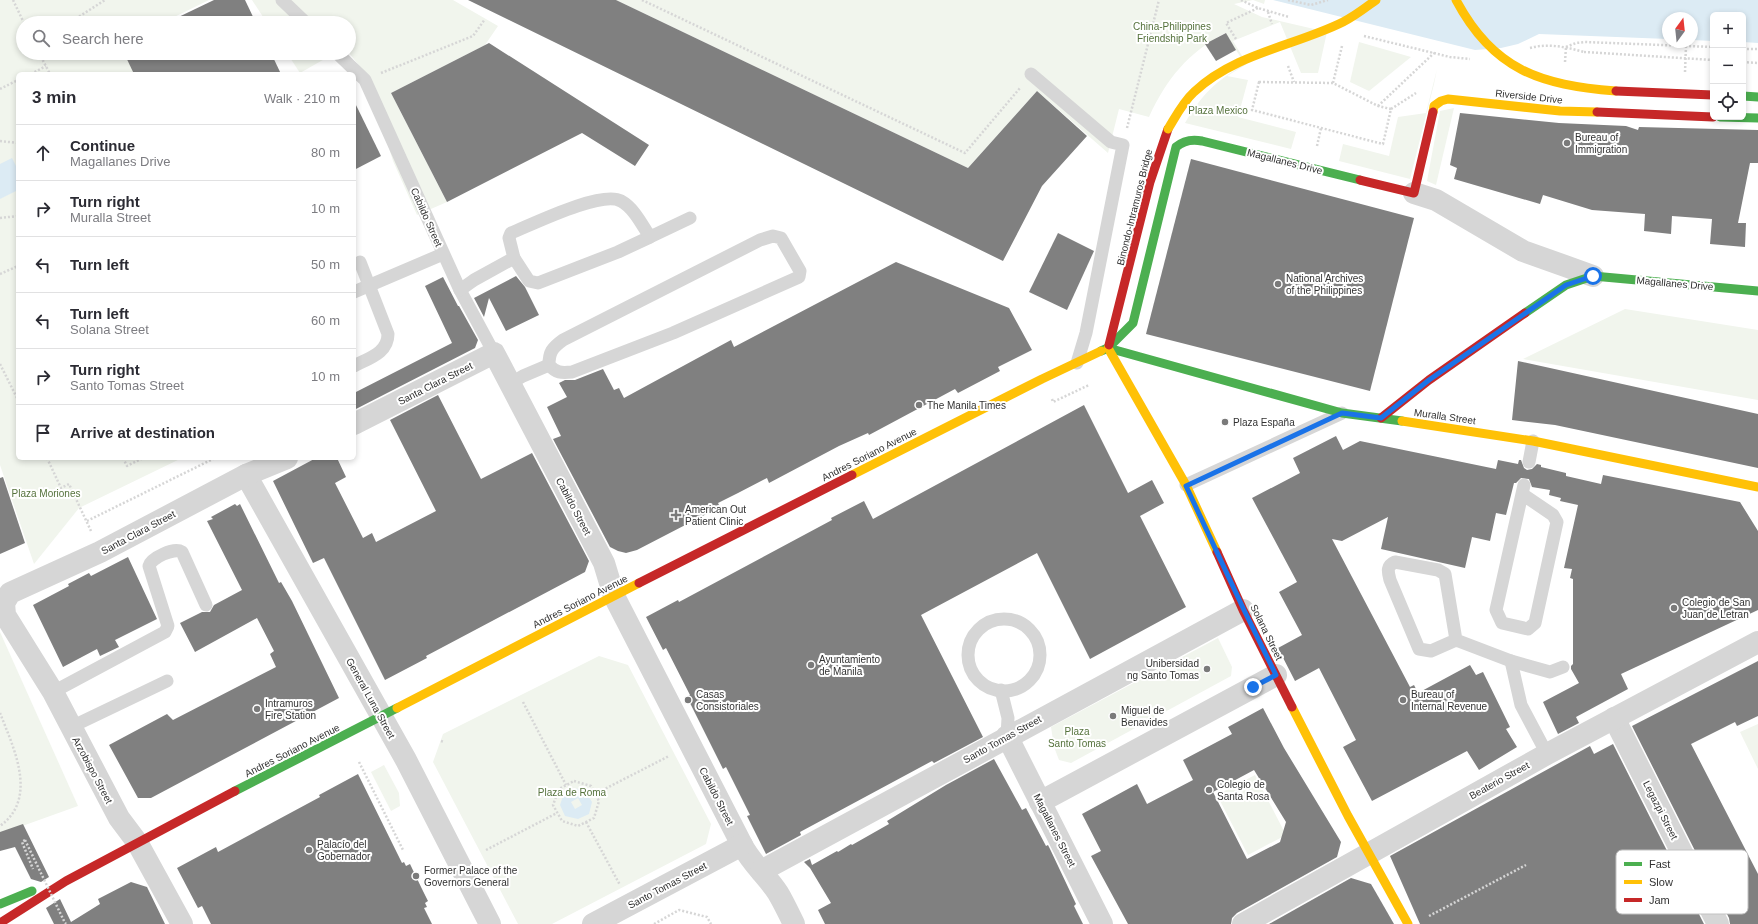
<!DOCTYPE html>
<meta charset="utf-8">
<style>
body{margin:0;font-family:Arial,sans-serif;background:#f2f2f3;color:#2b2b33}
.controls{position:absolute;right:12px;top:12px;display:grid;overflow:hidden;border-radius:6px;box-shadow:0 2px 6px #0003}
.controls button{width:36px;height:36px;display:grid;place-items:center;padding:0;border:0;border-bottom:1px solid #e1e1e2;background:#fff;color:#2b2b33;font:20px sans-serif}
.compass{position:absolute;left:1662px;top:12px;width:36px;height:36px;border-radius:50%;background:#fff;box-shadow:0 2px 6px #0003;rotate:15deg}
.stop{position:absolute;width:12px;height:12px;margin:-9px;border:3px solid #1a73e8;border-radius:50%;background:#fff}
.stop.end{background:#1a73e8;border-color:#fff;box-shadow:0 1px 4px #0008}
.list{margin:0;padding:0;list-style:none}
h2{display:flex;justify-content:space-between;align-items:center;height:52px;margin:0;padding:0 16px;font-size:17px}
h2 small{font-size:13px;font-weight:400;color:#7c7c81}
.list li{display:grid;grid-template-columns:26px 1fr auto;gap:12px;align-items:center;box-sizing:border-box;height:56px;padding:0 16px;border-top:1px solid #e1e1e2}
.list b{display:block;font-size:15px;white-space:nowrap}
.list p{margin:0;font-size:13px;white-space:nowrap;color:#7c7c81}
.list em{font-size:13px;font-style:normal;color:#7c7c81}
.icon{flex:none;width:22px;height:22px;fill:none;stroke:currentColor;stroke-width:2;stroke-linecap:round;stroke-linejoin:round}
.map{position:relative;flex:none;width:1758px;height:924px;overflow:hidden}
.search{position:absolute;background:#fff;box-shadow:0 2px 6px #0003;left:16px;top:16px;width:340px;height:44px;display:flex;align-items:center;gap:10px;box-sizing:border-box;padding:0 14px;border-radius:22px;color:#7c7c81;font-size:15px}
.panel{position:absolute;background:#fff;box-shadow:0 2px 6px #0003;left:16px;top:72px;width:340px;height:388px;border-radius:6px}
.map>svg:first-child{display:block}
.green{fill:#f1f5ed}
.water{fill:#dcebf4;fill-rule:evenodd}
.building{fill:#808080;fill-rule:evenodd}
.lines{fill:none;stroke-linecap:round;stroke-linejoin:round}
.path{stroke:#d6d6d6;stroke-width:2.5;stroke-dasharray:2 2;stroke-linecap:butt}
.lane{stroke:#d6d6d6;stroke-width:13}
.street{stroke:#d6d6d6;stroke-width:22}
.fast{stroke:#4caf50;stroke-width:9}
.slow{stroke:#ffc107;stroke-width:9}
.jam{stroke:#c62828;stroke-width:9}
.path-bridge{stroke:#d6d6d6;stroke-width:2.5;stroke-dasharray:2 2;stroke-linecap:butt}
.slow-bridge{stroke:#ffc107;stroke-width:9}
.jam-bridge{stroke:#c62828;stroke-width:9}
.route{stroke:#1a73e8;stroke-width:5}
.poi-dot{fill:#7a7a7a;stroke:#fff;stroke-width:1.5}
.labels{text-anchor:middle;stroke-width:4;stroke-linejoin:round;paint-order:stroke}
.park-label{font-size:10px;fill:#55723c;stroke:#fff}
.street-label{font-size:10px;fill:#323232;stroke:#fff}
.poi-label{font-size:10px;fill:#323232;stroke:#fff;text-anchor:start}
.key{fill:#fff;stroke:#c2c2c2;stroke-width:1}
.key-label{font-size:11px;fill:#323232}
</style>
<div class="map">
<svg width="1758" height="924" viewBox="0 0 1758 924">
<rect width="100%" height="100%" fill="#fff"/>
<g class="green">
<polygon points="0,0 209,0 162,23 23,23 23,53 153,53 156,60 128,74 18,74 18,458 182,458 79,508 34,564 0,465"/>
<polygon points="252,0 453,0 498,26 485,45 391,93 447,202 417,215 393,161 366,74 349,53 349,23 267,23"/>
<path d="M 616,0 L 1265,0 L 1264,4 L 1253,0 L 1234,4 L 1262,17 L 1327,32 L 1318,73 L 1301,73 L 1280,22 L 1233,41 L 1247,64 L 1227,76 L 1248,80 L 1238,117 L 1296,132 L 1291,149 L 1185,123 C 1201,95 1217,80 1245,64 L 1225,33 C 1188,53 1167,78 1149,117 L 1119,109 L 1108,153 L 1037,91 L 968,168 Z"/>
<polygon points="1359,42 1411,57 1369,91 1350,82"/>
<polygon points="287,53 335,53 300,73"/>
<polygon points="1437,69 1434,84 1410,179 1339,161 1343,144 1389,156 1398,117 1426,113"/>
<polygon points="1454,108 1436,185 1427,181 1440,111"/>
<polygon points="1625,309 1758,330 1758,400 1523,359"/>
<polygon points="0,632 78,806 0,834"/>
<polygon points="1218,638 1232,667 1231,676 1071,763 1059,760 1054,747 1051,727"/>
<polygon points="599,656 628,665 711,824 706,844 552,924 518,924 433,762 443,734"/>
<polygon points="1758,724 1758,769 1740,732"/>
<polygon points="384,765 399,793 400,806 391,811 371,772"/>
<polygon points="1255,775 1286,835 1248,855 1217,795"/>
</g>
<g class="water">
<polygon points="1273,0 1758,0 1758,43 1743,42 1743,15 1713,15 1713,41 1692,40 1692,18 1668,18 1668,39 1539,34 1518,44 1501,48 1475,50"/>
<polygon points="12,158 18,170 18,190 0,199 0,164"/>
<path d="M 575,788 L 586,792 L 592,802 L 589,814 L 578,819 L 565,816 L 560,805 L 564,793 ZM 578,798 L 582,805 L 575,809 L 571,802 Z"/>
</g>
<g class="building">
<polygon points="214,0 245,0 256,23 166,23"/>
<polygon points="468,0 616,0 968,168 1037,91 1087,136 1042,186 1003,261"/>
<polygon points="130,17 133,23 118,23"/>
<polygon points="1226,33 1236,50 1216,61 1205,44"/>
<polygon points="489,43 649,145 635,166 582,133 447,202 391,93"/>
<polygon points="124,53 271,53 281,74 134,74"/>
<polygon points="354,101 381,156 354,170"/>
<polygon points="1460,113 1559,123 1626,126 1638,130 1639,127 1758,130 1758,163 1750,163 1738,223 1746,223 1745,247 1710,244 1712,219 1672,216 1671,234 1644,231 1645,214 1592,210 1543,195 1540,204 1454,179 1457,168 1450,165"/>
<polygon points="1191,159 1414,218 1370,391 1146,334"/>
<polygon points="1058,233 1094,251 1067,310 1029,292"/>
<polygon points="896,262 1009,308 1032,350 998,367 1000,371 958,393 955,389 869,435 868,433 839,446 769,483 767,478 738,493 718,503 720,507 637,550 626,553 618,551 610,547 553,439 561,436 547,407 567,397 559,383 565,380 575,380 603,369 614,390 619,388 624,398 731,340 734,347"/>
<polygon points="516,276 525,287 539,315 506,331 489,298 484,317 474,298"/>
<polygon points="443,277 458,306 459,306 478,340 475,348 354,410 354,393 452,343 425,286"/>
<polygon points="1518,361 1758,414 1758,468 1555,425 1512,420"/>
<polygon points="438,395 481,479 532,453 589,561 585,572 426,656 427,658 385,680 324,558 313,563 273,481 316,458 337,458 346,477 335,483 363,538 372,533 376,542 436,511 390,420"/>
<polygon points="1084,405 1128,493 1152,480 1164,503 1140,516 1186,607 1090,659 1037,553 921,615 983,737 934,763 932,761 800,832 801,835 766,854 747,816 750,815 726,767 723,769 687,697 690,695 666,648 663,650 646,617 678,600 679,602 832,520 831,518 864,501 873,519"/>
<polygon points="1336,436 1343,450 1360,441 1496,469 1498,460 1518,464 1519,460 1521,460 1524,468 1527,470 1532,469 1537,464 1541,465 1541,467 1566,473 1566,476 1601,484 1603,475 1740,502 1758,531 1758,610 1621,674 1628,689 1576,717 1579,723 1558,734 1543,702 1579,683 1571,669 1571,666 1573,664 1573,579 1570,578 1572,569 1564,568 1578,505 1560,501 1561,498 1549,495 1550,490 1532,487 1529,479 1521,478 1516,483 1514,483 1506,515 1496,513 1490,541 1472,537 1465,568 1381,549 1388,517 1342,541 1332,539 1410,687 1414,685 1418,693 1470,665 1476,675 1483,672 1510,727 1506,729 1517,747 1479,770 1467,751 1372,801 1343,747 1356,740 1319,668 1295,681 1278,648 1302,635 1279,592 1297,582 1252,498 1300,473 1293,458"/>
<polygon points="3,477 25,543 0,554 0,478"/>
<polygon points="235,504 237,506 240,504 279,583 281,582 292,601 339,698 151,798 138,798 109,745 167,714 173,720 276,667 270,654 274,651 257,618 195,652 180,623 202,612 210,612 214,605 242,590 207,521 213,519 211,517"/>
<polygon points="128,557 157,619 115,640 119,647 100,656 97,649 63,667 33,605 69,586 68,584 89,573 91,576"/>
<polygon points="1758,661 1758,716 1737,726 1735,722 1691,744 1758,874 1758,924 1730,924 1729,918 1632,726"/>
<path d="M 1263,708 L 1284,748 L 1341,842 L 1337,857 L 1237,913 L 1232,918 L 1231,924 L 1128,924 L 1091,856 L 1101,851 L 1082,814 L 1137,784 L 1147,804 L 1193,780 L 1183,760 L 1232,734 L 1228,727 ZM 1254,770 L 1286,822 L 1280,842 L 1247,859 L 1213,792 Z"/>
<polygon points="1613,744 1704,924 1420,924 1390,856 1590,746 1594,754"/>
<polygon points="994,759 1022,810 1026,808 1046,846 1048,845 1050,849 1076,904 1074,906 1083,924 825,924 818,910 831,903 810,868 804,862 810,859 812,865 837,851 838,852 851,844 852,845 889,824 887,821 946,785"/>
<polygon points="358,774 402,863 404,862 406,866 410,864 422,889 428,901 425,903 427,907 424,908 432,924 211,924 202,906 198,908 177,868 216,847 218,852 320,797 319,795"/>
<polygon points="23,824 49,877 41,882 31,879 15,847 0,851 0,832"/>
<polygon points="1351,878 1371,884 1394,924 1269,924"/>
<polygon points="131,882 147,887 165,924 54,924 46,908 60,899 71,922 100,904 98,899"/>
</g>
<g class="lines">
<g class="path">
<polyline points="13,0 24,23"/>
<polyline points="642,0 965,153 1020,88"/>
<polyline points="1241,0 1258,8 1289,17"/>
<polyline points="1288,0 1311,5 1328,0"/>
<polyline points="1268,12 1272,24"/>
<polyline points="69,23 105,0"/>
<polyline points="1364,36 1450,57 1470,59"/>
<polyline points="1236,39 1226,23 1258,8"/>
<polyline points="1566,47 1576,43 1585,42 1713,47"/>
<path d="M 1530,48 C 1548,43 1566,47 1584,52"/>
<polyline points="1743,49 1758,49"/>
<polyline points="39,53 50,74"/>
<polyline points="1565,62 1566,47"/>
<polyline points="1743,62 1758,63"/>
<polyline points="1288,66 1294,82"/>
<polyline points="1685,72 1686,46"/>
<polyline points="381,73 473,36 485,19"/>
<polyline points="31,74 46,66"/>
<polygon points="1259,82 1333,83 1378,106 1391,109 1383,144 1252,110"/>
<polyline points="1333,83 1342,46"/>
<polyline points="0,89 18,80"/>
<polyline points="1378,106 1434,53"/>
<polyline points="1391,109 1416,93"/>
<polyline points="1127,128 1159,0"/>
<polyline points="0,141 18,143"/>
<polyline points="1317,146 1321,128"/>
<polyline points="0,218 18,216"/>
<polyline points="0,274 18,266"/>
<polyline points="0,364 18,400"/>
<polyline points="1052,399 1053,402 1089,385"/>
<polyline points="47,458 61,488 69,484 91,531"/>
<polyline points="123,458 127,466 143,458"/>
<polyline points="87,521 215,458"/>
<polyline points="523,702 566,785"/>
<path d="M 0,713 C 13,747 39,798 0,826"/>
<polyline points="441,741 444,742"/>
<polyline points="359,762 403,850"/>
<polygon points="574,781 591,786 599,801 594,818 578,826 562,821 553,805 559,789"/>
<polyline points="595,794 669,756"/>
<polyline points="586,822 620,885"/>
<polyline points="25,840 22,842 33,869"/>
<polyline points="486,850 557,813"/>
<polyline points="1429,916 1526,865"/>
<polyline points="65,923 66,924"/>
<polyline points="654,924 679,910 707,917 711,924"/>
</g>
<g class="lane">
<polyline points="282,0 306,23"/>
<polyline points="337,53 365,80 460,290 494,353"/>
<polyline points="1031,74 1111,142 1123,145 1086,333 1077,363"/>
<path d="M 773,236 L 781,238 L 800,271 L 799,277 L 673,333 L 572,372 C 561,373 556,373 549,365 C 549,352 552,348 563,340 L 760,240 Z"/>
<polyline points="514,258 529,281 538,283 618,252 650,237"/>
<path d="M 460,290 L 474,280 L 514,258 L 509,238 L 511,233 C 533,224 602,190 621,201 C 634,208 642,225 650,237 L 690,218"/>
<polyline points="354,292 443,254"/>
<path d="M 354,366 C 369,358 388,353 388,334 L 360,262"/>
<polyline points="511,383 523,376 549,365"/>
<polyline points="1529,462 1533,441"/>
<polyline points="1186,485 1342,413"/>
<polyline points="1522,494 1553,515 1557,522 1535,623 1528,629 1502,623 1496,610 1524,485"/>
<circle cx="1004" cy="655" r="36"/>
<path d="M 1456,640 L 1445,574 L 1438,570 L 1395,562 C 1386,566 1388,572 1390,580 L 1419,649 L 1431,651 L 1456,640 L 1511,661 L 1550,672 L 1563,667"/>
<polyline points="1511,661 1521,705 1547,754"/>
<polyline points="1001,690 1008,718 1007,736"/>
<path d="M 53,692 L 165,632 L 168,626 L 149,566 C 151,558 174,547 182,552 L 206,605"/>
<polyline points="71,727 167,681"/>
</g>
<g class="street">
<polyline points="1414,193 1436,200 1523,251 1593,276"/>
<path d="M 354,424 L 494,353 L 604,563 L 614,596 L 742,845 C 752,864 767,876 778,893 C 784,903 789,914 794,924"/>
<polyline points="246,475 406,760 490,924"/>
<polyline points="1614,718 1718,924"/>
<polyline points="1007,736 1102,924"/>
<polyline points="1040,802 1276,675"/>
<polyline points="761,871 1243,610"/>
<polyline points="182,924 137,842 119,818 53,692 5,615 4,603 10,593 100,552 246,475 287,458"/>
<polyline points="593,924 742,845"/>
<polyline points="1243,924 1547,754 1758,642"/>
</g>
<g class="fast">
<polyline points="1743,96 1758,97"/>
<polyline points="1720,117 1758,118"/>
<polyline points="1525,313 1566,285 1593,276 1758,291"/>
<polyline points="1108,348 1342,413 1402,421"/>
<path d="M 1101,351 L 1108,348 L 1133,323 L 1176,147 C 1184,140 1192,139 1202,141 L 1360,180"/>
<polyline points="235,791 397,708"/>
<polyline points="0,904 32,891"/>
</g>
<g class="slow">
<polyline points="1433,112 1434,106 1441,101 1448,99 1560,111 1597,112"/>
<polyline points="1108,348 1186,485 1217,552"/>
<polyline points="1402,421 1533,441 1758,487"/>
<polyline points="852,475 1042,379 1101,351"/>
<polyline points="1292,707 1348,816 1408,924"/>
<polyline points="397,708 639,583"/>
</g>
<g class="jam">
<polyline points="1597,112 1713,117"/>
<polyline points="1360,180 1414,193 1433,112"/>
<polyline points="1109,345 1150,182 1168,129"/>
<polyline points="1381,418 1429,380 1525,313"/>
<polyline points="1217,552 1243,610 1292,707"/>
<polyline points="639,583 852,475"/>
<polyline points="0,923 66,881 235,791"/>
</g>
<g class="path-bridge">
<polyline points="1584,52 1713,60"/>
<polyline points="25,840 65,923"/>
</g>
<g class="slow-bridge">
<path d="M 1456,0 C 1493,70 1540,85 1616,91"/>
<path d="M 1168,129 C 1176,116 1183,102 1194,92 C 1235,53 1295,46 1343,22 C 1355,16 1365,8 1376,0"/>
</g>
<polyline class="jam-bridge" points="1616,91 1713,95"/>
</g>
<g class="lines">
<polyline class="route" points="1253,687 1276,675 1244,610 1186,486 1342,413 1381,418 1429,380 1566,285 1593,276"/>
</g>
<g class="poi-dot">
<circle cx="1567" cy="143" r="4"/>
<circle cx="1278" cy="284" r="4"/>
<circle cx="919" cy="405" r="4"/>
<circle cx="1225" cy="422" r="4"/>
<path d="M674 509h4v4h4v4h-4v4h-4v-4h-4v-4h4z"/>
<circle cx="1674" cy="608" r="4"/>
<circle cx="811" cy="665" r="4"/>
<circle cx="1207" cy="669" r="4"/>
<circle cx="688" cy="700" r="4"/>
<circle cx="1403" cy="700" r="4"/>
<circle cx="257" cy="709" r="4"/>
<circle cx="1113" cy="716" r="4"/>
<circle cx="1209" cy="790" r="4"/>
<circle cx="309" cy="850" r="4"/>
<circle cx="416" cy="876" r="4"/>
</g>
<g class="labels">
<g class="park-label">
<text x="1172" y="30">China-Philippines<tspan x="1172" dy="12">Friendship Park</tspan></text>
<text x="1218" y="114">Plaza Mexico</text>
<text x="46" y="497">Plaza Moriones</text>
<text x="1077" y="735">Plaza<tspan x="1077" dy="12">Santo Tomas</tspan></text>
<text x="572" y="796">Plaza de Roma</text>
</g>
<g class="street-label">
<text transform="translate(1529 96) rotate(6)" y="4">Riverside Drive</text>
<text transform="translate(1285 161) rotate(14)" y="4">Magallanes Drive</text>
<text transform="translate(1134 207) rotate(-76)" y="4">Binondo-Intramuros Bridge</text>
<text transform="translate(427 217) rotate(66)" y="4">Cabildo Street</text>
<text transform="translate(1675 283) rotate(5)" y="4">Magallanes Drive</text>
<text transform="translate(435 383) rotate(-27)" y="4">Santa Clara Street</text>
<text transform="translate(1445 416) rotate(8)" y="4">Muralla Street</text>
<text transform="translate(869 454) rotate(-27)" y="4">Andres Soriano Avenue</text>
<text transform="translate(574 506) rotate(62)" y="4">Cabildo Street</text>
<text transform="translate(138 532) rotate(-28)" y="4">Santa Clara Street</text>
<text transform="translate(580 601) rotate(-27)" y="4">Andres Soriano Avenue</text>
<text transform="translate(1267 632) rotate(64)" y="4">Solana Street</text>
<text transform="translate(371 698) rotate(61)" y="4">General Luna Street</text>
<text transform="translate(1002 739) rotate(-29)" y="4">Santo Tomas Street</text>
<text transform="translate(292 750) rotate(-27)" y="4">Andres Soriano Avenue</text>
<text transform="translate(93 770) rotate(62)" y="4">Arzobispo Street</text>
<text transform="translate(1499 780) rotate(-29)" y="4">Beaterio Street</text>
<text transform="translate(717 796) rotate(63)" y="4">Cabildo Street</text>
<text transform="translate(1661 810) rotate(63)" y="4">Legazpi Street</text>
<text transform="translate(1055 830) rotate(63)" y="4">Magallanes Street</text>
<text transform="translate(667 885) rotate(-28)" y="4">Santo Tomas Street</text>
</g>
<g class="poi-label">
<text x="1575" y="141">Bureau of<tspan x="1575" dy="12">Immigration</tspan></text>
<text x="1286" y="282">National Archives<tspan x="1286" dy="12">of the Philippines</tspan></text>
<text x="927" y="409">The Manila Times</text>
<text x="1233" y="426">Plaza España</text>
<text x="685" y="513">American Out<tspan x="685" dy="12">Patient Clinic</tspan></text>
<text x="1682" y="606">Colegio de San<tspan x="1682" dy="12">Juan de Letran</tspan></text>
<text x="819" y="663">Ayuntamiento<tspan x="819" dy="12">de Manila</tspan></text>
<text x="1199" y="667" text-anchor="end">Unibersidad<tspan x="1199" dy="12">ng Santo Tomas</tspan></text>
<text x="696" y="698">Casas<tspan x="696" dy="12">Consistoriales</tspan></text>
<text x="1411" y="698">Bureau of<tspan x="1411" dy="12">Internal Revenue</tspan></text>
<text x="265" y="707">Intramuros<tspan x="265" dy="12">Fire Station</tspan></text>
<text x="1121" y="714">Miguel de<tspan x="1121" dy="12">Benavides</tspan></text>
<text x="1217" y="788">Colegio de<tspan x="1217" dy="12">Santa Rosa</tspan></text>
<text x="317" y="848">Palacío del<tspan x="317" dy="12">Gobernador</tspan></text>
<text x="424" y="874">Former Palace of the<tspan x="424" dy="12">Governors General</tspan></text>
</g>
</g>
<rect x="1616" y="850" width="132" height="64" rx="6" class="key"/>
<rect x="1624" y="862" width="18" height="4" fill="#4caf50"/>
<rect x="1624" y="880" width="18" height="4" fill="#ffc107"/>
<rect x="1624" y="898" width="18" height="4" fill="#c62828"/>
<g class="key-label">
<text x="1649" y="868">Fast</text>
<text x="1649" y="886">Slow</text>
<text x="1649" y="904">Jam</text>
</g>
</svg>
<div class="controls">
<button>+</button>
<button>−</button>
<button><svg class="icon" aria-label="locate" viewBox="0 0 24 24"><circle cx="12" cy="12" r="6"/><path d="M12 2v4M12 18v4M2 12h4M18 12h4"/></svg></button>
</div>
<svg class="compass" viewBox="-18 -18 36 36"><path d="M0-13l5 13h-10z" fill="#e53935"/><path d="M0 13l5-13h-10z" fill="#7c7c81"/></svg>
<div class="stop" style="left:1593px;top:276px"></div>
<div class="stop end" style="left:1253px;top:687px"></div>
<div class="search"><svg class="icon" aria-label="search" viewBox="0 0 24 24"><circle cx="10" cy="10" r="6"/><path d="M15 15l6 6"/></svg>Search here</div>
<section class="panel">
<h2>3 min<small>Walk · 210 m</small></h2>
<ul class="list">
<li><svg class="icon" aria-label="ahead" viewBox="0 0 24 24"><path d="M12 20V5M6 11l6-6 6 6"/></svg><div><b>Continue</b><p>Magallanes Drive</p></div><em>80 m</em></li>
<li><svg class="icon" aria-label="right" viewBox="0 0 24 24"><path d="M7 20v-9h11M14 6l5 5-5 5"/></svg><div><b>Turn right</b><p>Muralla Street</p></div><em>10 m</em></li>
<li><svg class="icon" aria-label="left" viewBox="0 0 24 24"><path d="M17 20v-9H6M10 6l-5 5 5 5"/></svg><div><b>Turn left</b></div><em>50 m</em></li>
<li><svg class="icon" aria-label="left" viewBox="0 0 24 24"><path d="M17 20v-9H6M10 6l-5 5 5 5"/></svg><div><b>Turn left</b><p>Solana Street</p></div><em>60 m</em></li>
<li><svg class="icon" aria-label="right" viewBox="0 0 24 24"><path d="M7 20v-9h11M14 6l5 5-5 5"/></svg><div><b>Turn right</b><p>Santo Tomas Street</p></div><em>10 m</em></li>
<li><svg class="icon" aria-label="arrive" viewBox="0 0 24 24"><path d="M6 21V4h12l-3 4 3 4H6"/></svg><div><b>Arrive at destination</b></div></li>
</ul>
</section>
</div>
